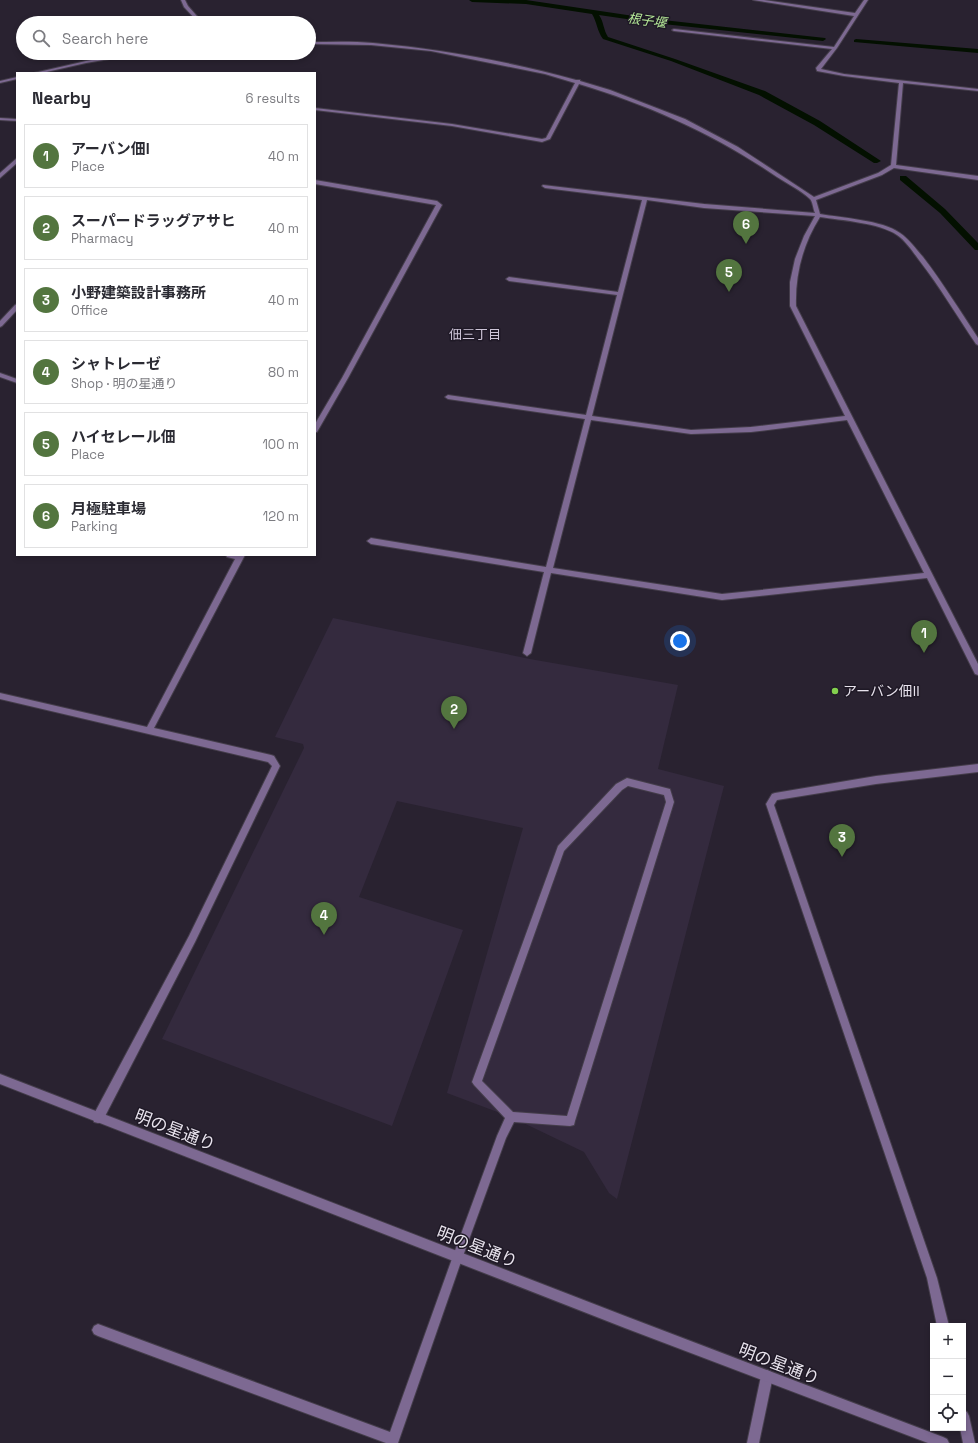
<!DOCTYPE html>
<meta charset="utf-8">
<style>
body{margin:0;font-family:"Space Grotesk","Noto Sans JP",sans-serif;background:#f2f2f3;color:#2b2b33}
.controls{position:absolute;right:12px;bottom:12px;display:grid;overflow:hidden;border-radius:0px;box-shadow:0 2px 6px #0003}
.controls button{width:36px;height:36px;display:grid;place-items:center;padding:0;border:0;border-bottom:1px solid #e1e1e2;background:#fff;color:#2b2b33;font:20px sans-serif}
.you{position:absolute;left:680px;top:641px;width:14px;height:14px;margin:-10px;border:3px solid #fff;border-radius:50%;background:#1a73e8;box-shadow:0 0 0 6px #1a73e833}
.badge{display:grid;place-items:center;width:26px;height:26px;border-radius:50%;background:#53753f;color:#fff;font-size:13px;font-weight:700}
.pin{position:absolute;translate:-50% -33px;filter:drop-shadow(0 1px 2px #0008)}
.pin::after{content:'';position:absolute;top:21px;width:14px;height:12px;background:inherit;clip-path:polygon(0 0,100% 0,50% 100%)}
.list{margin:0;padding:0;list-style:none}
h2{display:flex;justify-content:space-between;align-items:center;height:52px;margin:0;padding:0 16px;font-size:17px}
h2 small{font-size:13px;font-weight:400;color:#7c7c81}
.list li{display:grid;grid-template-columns:26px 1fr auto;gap:12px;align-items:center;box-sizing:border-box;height:64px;margin:0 8px 8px;padding:0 8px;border:1px solid #e1e1e2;border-radius:0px}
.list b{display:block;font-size:15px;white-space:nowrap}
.list p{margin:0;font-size:13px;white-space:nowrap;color:#7c7c81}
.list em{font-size:13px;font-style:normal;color:#7c7c81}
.icon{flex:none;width:22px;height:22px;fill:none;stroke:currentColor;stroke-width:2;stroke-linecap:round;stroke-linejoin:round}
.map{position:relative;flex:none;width:978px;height:1443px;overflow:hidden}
.search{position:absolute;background:#fff;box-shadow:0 2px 6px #0003;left:16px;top:16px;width:300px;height:44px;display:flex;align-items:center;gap:10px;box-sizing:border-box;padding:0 14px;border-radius:22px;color:#7c7c81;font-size:15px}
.panel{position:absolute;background:#fff;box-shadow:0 2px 6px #0003;left:16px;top:72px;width:300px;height:484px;border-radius:0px}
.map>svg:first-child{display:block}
.built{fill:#342a3e}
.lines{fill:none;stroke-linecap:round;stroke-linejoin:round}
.stream{fill:#031000;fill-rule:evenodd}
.service-casing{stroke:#443d4a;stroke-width:2}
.minor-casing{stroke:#443d4a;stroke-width:2}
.tertiary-casing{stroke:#443d4a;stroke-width:2}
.service{fill:#7d6992;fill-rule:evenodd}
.minor{fill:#7d6992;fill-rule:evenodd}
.tertiary{fill:#7d6992;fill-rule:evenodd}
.poi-dot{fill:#83d04e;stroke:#1f1926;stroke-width:1.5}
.labels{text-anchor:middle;stroke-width:3;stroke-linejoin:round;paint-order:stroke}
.far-water-label{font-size:13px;font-style:italic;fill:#b3e696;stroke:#1f1926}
.far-neighbourhood-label{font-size:13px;fill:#cec5d8;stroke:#1f1926}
.poi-label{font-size:14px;fill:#e8e3ed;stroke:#1f1926;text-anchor:start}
.near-street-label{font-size:17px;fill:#e8e3ed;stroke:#1f1926}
</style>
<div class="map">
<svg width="978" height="1443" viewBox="0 0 978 1443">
<rect width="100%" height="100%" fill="#292230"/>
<polygon class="built" points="333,618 530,659 678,685 658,769 724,786 617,1199 609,1193 584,1152 511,1117 447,1093 523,828 397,801 359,897 463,930 392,1126 162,1039 304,748 303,744 275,737"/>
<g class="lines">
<g class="stream">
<path d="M 469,0 L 526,0 L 654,19 L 825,38 L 826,39 L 823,41 L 654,23 L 599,15 C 604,22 603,29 608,37 L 675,59 L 765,91 L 820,121 L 881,161 L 877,163 L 874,163 L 814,125 L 759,95 L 671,61 L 603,39 C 597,31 597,22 592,14 L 526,4 L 472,2 Z"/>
<polygon points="856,39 978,49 978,53 854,42 854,40"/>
<polygon points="900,176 906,176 945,209 978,243 978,250 975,250 940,213 900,180"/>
</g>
<defs>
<path id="service" d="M 627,778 L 670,789 L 674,802 L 575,1121 L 574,1125 L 570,1126 L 514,1122 L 506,1138 L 463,1256 L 462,1260 L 458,1261 L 454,1260 L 453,1256 L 497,1136 L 505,1118 L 474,1085 L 472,1082 L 558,846 L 616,784 ZM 628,786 L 664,795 L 666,802 L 567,1116 L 513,1112 L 482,1081 L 564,851 L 622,790 Z"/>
<g id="minor">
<polygon points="181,0 185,0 188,6 203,23 199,23 184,7"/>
<path d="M 753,0 L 764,0 L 855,13 L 864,0 L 868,0 L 837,48 L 821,69 L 844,74 L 978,89 L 978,91 L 903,83 L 896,165 L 978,176 L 978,180 L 894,168 L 882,175 L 816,200 L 820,214 C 842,218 882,220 900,233 C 909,239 916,249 923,257 C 943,283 960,311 978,338 L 978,345 L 976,344 C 957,316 940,287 919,260 C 913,252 906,241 897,235 C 880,223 840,220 820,217 C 803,244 795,274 796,306 L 978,664 L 978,675 L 975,674 L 927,578 L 722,600 L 551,573 L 531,653 L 527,656 L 523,653 L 544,572 L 371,544 L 367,541 L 371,538 L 546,567 L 585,419 L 448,399 L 445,397 L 448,395 L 586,415 L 617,295 L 509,281 L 506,279 L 509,277 L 618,292 L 642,200 L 545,188 L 542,186 L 543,185 L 704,204 L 815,213 C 813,209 813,202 810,199 C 802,191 786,183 777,177 C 716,135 649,105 579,84 L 550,139 L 542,142 L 452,126 L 315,110 L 315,108 L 452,124 L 542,139 L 546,138 L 575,83 L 545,74 L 431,51 L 371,45 L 309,44 L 309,42 C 330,42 352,41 373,43 C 440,49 511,62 576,80 L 580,80 L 580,81 L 610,90 L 685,119 L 738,147 L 814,197 L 878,173 L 891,165 L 899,83 L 844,76 L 817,71 L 816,68 L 832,49 L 674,31 L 672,30 L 674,29 L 834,47 L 854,16 ZM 647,200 L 704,208 L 815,216 L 804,236 L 795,259 L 790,282 L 790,306 L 845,416 L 751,427 L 691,430 L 592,416 ZM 591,420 L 691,434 L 751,432 L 847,420 L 924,573 L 722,594 L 553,568 Z"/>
<polygon points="134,53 145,53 86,63 42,73 34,73 86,61"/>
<polygon points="17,77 17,79 0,83 0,81"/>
<polygon points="0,118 17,119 17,121 0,120"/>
<polygon points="17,158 17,163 0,178 0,173"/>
<polygon points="315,180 437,201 442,205 348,378 317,432 315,432 315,424 342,378 436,205 315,184"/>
<polygon points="17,304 17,310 2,326 0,327 0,321 15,305"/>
<polygon points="0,373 17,379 17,383 0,377"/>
<polygon points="226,555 245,555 154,728 271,755 274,756 280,766 195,942 102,1122 98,1123 94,1122 93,1118 94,1114 189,936 272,766 268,762 0,699 0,693 147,727 235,559 227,557"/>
<polygon points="978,764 978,772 876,784 777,800 774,805 937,1278 949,1326 937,1326 927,1278 766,804 772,794 775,793 876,776"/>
<polygon points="458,1251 462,1252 463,1256 398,1443 386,1443 98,1336 94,1334 92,1330 94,1326 98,1324 390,1432 453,1256 454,1252"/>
<polygon points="767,1370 771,1372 773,1376 759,1443 747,1443 761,1376 763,1372"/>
<polygon points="963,1410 967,1412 969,1416 975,1443 963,1443 960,1428 963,1428"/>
</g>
<polygon id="tertiary" points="0,1074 625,1316 943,1437 947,1439 949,1443 928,1443 625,1328 0,1084"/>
</defs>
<use href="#service" class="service-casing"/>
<use href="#minor" class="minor-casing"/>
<use href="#tertiary" class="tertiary-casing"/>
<use href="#service" class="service"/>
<use href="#minor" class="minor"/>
<use href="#tertiary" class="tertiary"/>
</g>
<circle class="poi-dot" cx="835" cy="691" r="4"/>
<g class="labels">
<g class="far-water-label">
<text transform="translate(647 20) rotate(8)" y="5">根子堰</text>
</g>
<g class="far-neighbourhood-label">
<text x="475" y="339">佃三丁目</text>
</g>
<g class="poi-label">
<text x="843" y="696">アーバン佃II</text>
</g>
<g class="near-street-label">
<text transform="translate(175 1130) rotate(21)" y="6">明の星通り</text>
<text transform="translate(477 1247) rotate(21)" y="6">明の星通り</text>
<text transform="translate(779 1364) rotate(21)" y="6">明の星通り</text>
</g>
</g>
</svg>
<div class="controls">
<button>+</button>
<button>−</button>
<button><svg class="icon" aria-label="locate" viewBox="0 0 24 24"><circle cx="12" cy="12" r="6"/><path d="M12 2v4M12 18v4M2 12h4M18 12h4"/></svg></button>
</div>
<div class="you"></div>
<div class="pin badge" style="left:924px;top:653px">1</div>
<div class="pin badge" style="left:454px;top:729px">2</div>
<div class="pin badge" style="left:842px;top:857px">3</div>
<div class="pin badge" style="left:324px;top:935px">4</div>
<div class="pin badge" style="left:729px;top:292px">5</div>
<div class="pin badge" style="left:746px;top:244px">6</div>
<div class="search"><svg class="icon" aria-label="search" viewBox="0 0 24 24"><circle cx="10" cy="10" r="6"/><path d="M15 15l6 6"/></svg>Search here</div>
<section class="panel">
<h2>Nearby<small>6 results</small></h2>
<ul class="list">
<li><span class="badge">1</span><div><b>アーバン佃I</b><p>Place</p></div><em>40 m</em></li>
<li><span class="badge">2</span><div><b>スーパードラッグアサヒ</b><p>Pharmacy</p></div><em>40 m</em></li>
<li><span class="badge">3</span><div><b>小野建築設計事務所</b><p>Office</p></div><em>40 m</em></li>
<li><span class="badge">4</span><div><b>シャトレーゼ</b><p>Shop · 明の星通り</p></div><em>80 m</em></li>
<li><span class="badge">5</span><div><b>ハイセレール佃</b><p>Place</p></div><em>100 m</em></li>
<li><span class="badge">6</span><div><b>月極駐車場</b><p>Parking</p></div><em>120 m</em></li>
</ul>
</section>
</div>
